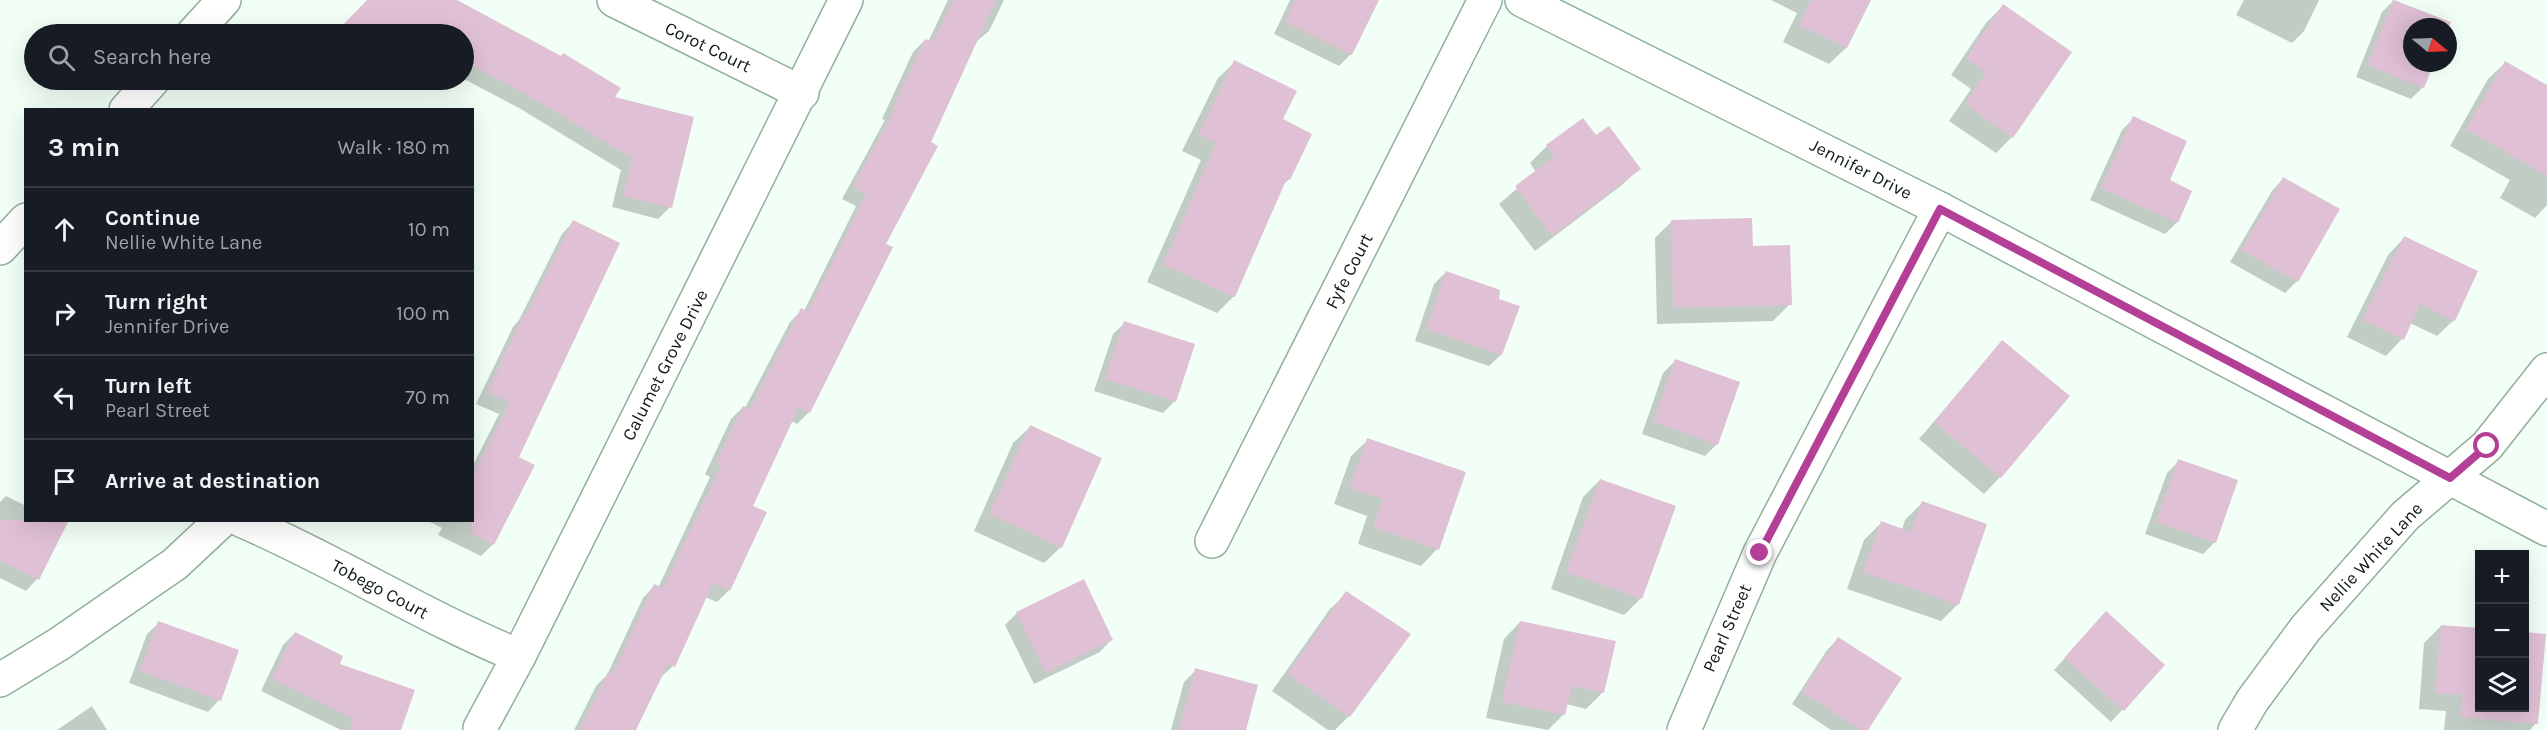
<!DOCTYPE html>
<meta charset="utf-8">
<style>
body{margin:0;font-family:Karla,sans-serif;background:#242831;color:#f1f3f6}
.controls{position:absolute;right:18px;bottom:18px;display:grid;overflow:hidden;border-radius:0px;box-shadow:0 6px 24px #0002}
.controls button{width:54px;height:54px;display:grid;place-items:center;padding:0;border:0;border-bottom:2px solid #363941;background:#171b24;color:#f1f3f6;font:30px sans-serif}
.compass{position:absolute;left:2403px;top:18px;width:54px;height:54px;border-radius:50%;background:#171b24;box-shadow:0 6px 24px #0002;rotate:109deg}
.stop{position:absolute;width:18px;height:18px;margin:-14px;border:4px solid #b43f97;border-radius:50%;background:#fff}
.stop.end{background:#b43f97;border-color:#fff;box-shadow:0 2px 6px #0008}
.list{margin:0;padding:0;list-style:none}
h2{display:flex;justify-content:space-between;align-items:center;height:78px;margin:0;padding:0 24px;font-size:26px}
h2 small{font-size:20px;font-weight:400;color:#9ea1a6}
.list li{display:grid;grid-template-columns:39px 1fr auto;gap:18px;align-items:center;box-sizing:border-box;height:84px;padding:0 24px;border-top:2px solid #363941}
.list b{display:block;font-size:22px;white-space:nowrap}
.list p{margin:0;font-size:20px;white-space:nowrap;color:#9ea1a6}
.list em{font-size:20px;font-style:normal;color:#9ea1a6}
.icon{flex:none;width:33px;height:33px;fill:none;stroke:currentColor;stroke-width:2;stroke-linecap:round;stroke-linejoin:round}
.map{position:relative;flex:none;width:2547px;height:730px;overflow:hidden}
.search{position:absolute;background:#171b24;box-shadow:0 6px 24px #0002;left:24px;top:24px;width:450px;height:66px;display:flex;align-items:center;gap:15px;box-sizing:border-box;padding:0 21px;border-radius:33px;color:#9ea1a6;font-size:22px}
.panel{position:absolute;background:#171b24;box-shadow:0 6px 24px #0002;left:24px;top:108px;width:450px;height:414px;border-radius:0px}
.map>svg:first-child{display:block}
.shadow{fill:#0003}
.building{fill:#e0c0d5}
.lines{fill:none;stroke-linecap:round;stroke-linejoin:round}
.minor-casing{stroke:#91af99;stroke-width:36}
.tertiary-casing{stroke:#91af99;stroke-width:36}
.minor{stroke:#fff;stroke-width:33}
.tertiary{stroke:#fff;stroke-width:33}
.route{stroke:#b43f97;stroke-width:8}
.labels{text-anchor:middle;stroke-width:4.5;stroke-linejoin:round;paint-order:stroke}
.street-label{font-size:18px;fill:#0f1a12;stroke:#fff}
</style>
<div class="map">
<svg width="2547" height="730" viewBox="0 0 2547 730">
<rect width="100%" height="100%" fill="#f2fff6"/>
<g class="shadow">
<polygon points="369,0 442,0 613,98 670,207 658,219 612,207 621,170 519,108 464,79 464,34 336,34"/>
<polygon points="948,0 1004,0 989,31 976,42 809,412 797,424 791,421 751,506 729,590 717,602 705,597 673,666 660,678 635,730 574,730 596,686 607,675 643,598 654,586 658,588 710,477 705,474 731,419 743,407 745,408 790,322 802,310 804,311 856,206 842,199 885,120 882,119 913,52 925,40 928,42"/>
<polygon points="1290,0 1377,0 1351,54 1339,66 1274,34"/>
<polygon points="1771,0 1869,0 1846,48 1829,64 1783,42 1797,13"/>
<polygon points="2244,0 2319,0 2304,31 2292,43 2236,15"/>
<polygon points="2394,0 2449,22 2447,27 2412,27 2412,63 2433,63 2423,87 2411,99 2356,77 2382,12"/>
<polygon points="2003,6 2012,137 1996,153 1949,121 1971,89 1951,75 1986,23"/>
<polygon points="1235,62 1281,120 1289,179 1283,185 1234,296 1217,313 1147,282 1201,160 1182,151 1218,78"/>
<polygon points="2505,63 2547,87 2547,205 2535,218 2500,198 2510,180 2450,146 2488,79"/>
<polygon points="351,80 362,80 356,85"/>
<polygon points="2134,118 2177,222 2165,234 2090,200 2122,130"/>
<polygon points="1583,120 1595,137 1639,169 1622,185 1535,251 1499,204 1536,172 1530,163 1547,146"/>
<polygon points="2283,179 2297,281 2285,293 2230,262 2272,191"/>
<polygon points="1672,221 1790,304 1773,321 1657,324 1655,238"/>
<polygon points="573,222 517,457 493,544 481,556 438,535 442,528 426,520 472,520 472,467 499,414 476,404 513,327 519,320 562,234"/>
<polygon points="2404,238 2454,320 2437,336 2410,323 2402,339 2386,356 2347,337 2388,255"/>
<polygon points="1446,272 1497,300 1501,355 1489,366 1415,341 1434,284"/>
<polygon points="1125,323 1175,401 1163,413 1094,391 1113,334"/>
<polygon points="2002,342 2000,477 1984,494 1919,439"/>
<polygon points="1675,361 1717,444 1705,456 1642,434 1663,373"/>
<polygon points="1030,427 1061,547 1044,563 974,531 1013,443"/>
<polygon points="1368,440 1437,549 1421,566 1358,544 1367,516 1334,504 1351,456"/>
<polygon points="2179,461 2215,542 2203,554 2145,534 2167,473"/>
<polygon points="1600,480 1641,598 1624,615 1551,589 1583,497"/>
<polygon points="6,496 26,506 26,520 37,579 26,591 0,578 0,502"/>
<polygon points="1922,503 1958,604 1941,621 1847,589 1864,540 1881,523 1902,530 1905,520"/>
<polygon points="1347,593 1349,716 1335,730 1328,730 1272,691 1330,609"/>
<polygon points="1017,613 1111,640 1100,652 1034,684 1005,625"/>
<polygon points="1520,622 1603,692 1586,709 1566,704 1564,714 1548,730 1486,718 1504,639"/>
<polygon points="159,623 219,700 208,712 129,683 147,634"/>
<polygon points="2095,625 2163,665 2111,722 2054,670"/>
<polygon points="2441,626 2480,708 2524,708 2536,723 2530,730 2444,730 2446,711 2419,709 2424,643"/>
<polygon points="295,633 338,664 400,730 341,730 261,691 283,645"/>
<polygon points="1838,639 1866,730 1831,730 1792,704 1827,650"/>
<polygon points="1196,670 1244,730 1171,730 1184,682"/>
<polygon points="92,706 107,730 57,730"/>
</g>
<g class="building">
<polygon points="367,0 457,0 561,56 563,53 621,88 615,97 694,117 672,208 623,196 632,158 531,97 464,61 464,34 334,34"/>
<polygon points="953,0 996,0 931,142 938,146 886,244 893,247 810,413 799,407 753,506 767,512 730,591 713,583 675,667 668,664 636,730 579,730 608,672 612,675 654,584 663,588 721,465 716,462 743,406 750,409 801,308 808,312 866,194 853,187 895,108 893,107 925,39 933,42"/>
<polygon points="1295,0 1379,0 1352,55 1285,22"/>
<polygon points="1811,0 1871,0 1847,48 1799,25"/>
<polygon points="2393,0 2451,22 2448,29 2448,27 2412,27 2412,63 2434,63 2424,88 2367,65"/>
<polygon points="2003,4 2072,52 2013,138 1965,104 1986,72 1966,58"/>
<polygon points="1234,60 1297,91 1283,119 1312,134 1290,180 1287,178 1235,297 1163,265 1216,143 1198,134"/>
<polygon points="2505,61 2547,85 2547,176 2466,129"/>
<polygon points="2133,116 2187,141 2170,180 2192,191 2178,223 2101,188"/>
<polygon points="1583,118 1596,135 1609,126 1641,169 1552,236 1515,186 1554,157 1546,145"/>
<polygon points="2283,177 2340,209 2298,282 2241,250"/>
<polygon points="1752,218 1753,246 1790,245 1792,305 1673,308 1671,220"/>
<polygon points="573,220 620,243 519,457 535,465 494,545 472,534 472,476 510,402 487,392 524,313 527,314"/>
<polygon points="2404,236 2478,271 2455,321 2420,304 2404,340 2362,320"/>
<polygon points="1446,271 1500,290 1499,299 1520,306 1502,355 1426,329"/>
<polygon points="1124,321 1195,344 1176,402 1105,379"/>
<polygon points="2002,340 2070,396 2001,478 1934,422"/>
<polygon points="1675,359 1740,382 1718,445 1653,422"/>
<polygon points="1030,425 1102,458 1062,548 989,514"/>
<polygon points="1367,438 1466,472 1439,550 1373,527 1383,499 1350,488"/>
<polygon points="2178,459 2238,480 2216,543 2156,522"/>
<polygon points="1600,479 1676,506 1642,599 1566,572"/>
<polygon points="1922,501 1987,524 1959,605 1863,572 1881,521 1911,532"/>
<polygon points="0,520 69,520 39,580 0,560"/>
<polygon points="1084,579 1113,640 1046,673 1016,612"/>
<polygon points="1346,591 1411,634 1350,717 1287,674"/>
<polygon points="2106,611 2165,665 2124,711 2064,658"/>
<polygon points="158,621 239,650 221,701 140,671"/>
<polygon points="1520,621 1616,641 1604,693 1572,686 1565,715 1502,702"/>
<polygon points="2441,625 2480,628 2480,708 2524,708 2524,632 2546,634 2538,724 2460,717 2462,695 2435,693"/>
<polygon points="295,632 343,656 340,664 415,690 401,730 349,730 353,718 272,679"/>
<polygon points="1838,637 1902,678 1868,730 1860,730 1802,692"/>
<polygon points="1195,668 1258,685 1246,730 1179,730"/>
</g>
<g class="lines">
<defs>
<g id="minor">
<polyline points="614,0 802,93"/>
<polyline points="1522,0 1940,209 2547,529"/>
<path d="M 241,520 C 336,561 424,617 519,656"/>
<polyline points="1212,541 1485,0"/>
<polyline points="0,680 59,644 175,564 222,520"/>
<polyline points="480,728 519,656 846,0"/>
<polyline points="1684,730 1760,553 1940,209"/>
<polyline points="2235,730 2252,701 2306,628 2405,516 2487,446 2547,370"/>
</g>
<g id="tertiary">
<polyline points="193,34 224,0"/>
<polyline points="126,110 153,80"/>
<polyline points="0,248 26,220"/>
</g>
</defs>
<use href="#minor" class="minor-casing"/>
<use href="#tertiary" class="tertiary-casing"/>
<use href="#minor" class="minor"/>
<use href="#tertiary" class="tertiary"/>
</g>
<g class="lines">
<polyline class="route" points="1760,553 1940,209 2450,478 2487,446"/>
</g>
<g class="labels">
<g class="street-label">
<text transform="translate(708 47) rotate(26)" y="6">Corot Court</text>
<text transform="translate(1861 169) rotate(27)" y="6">Jennifer Drive</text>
<text transform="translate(1349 271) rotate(-63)" y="6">Fyfe Court</text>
<text transform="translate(665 365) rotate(-63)" y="6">Calumet Grove Drive</text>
<text transform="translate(2371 557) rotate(-47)" y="6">Nellie White Lane</text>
<text transform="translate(380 589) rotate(28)" y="6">Tobego Court</text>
<text transform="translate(1727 628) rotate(-66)" y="6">Pearl Street</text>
</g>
</g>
</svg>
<div class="controls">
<button>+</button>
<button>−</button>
<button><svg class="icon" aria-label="layers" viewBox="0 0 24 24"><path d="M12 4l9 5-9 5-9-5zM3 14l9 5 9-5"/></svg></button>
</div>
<svg class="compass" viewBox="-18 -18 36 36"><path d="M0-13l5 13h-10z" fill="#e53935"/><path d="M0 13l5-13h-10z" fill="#9ea1a6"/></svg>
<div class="stop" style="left:2487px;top:446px"></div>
<div class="stop end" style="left:1760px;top:553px"></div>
<div class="search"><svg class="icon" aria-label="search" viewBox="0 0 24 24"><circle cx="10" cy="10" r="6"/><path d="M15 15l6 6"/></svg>Search here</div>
<section class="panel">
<h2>3 min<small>Walk · 180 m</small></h2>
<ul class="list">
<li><svg class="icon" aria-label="ahead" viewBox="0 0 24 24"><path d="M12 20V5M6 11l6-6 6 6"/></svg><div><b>Continue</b><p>Nellie White Lane</p></div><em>10 m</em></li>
<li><svg class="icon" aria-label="right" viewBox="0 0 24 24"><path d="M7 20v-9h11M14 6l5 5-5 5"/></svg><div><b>Turn right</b><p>Jennifer Drive</p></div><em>100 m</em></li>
<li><svg class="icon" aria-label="left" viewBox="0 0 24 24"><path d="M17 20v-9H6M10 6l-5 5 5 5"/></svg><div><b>Turn left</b><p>Pearl Street</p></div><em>70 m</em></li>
<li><svg class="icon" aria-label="arrive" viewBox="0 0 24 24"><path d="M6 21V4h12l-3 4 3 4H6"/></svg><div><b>Arrive at destination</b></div></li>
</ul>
</section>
</div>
